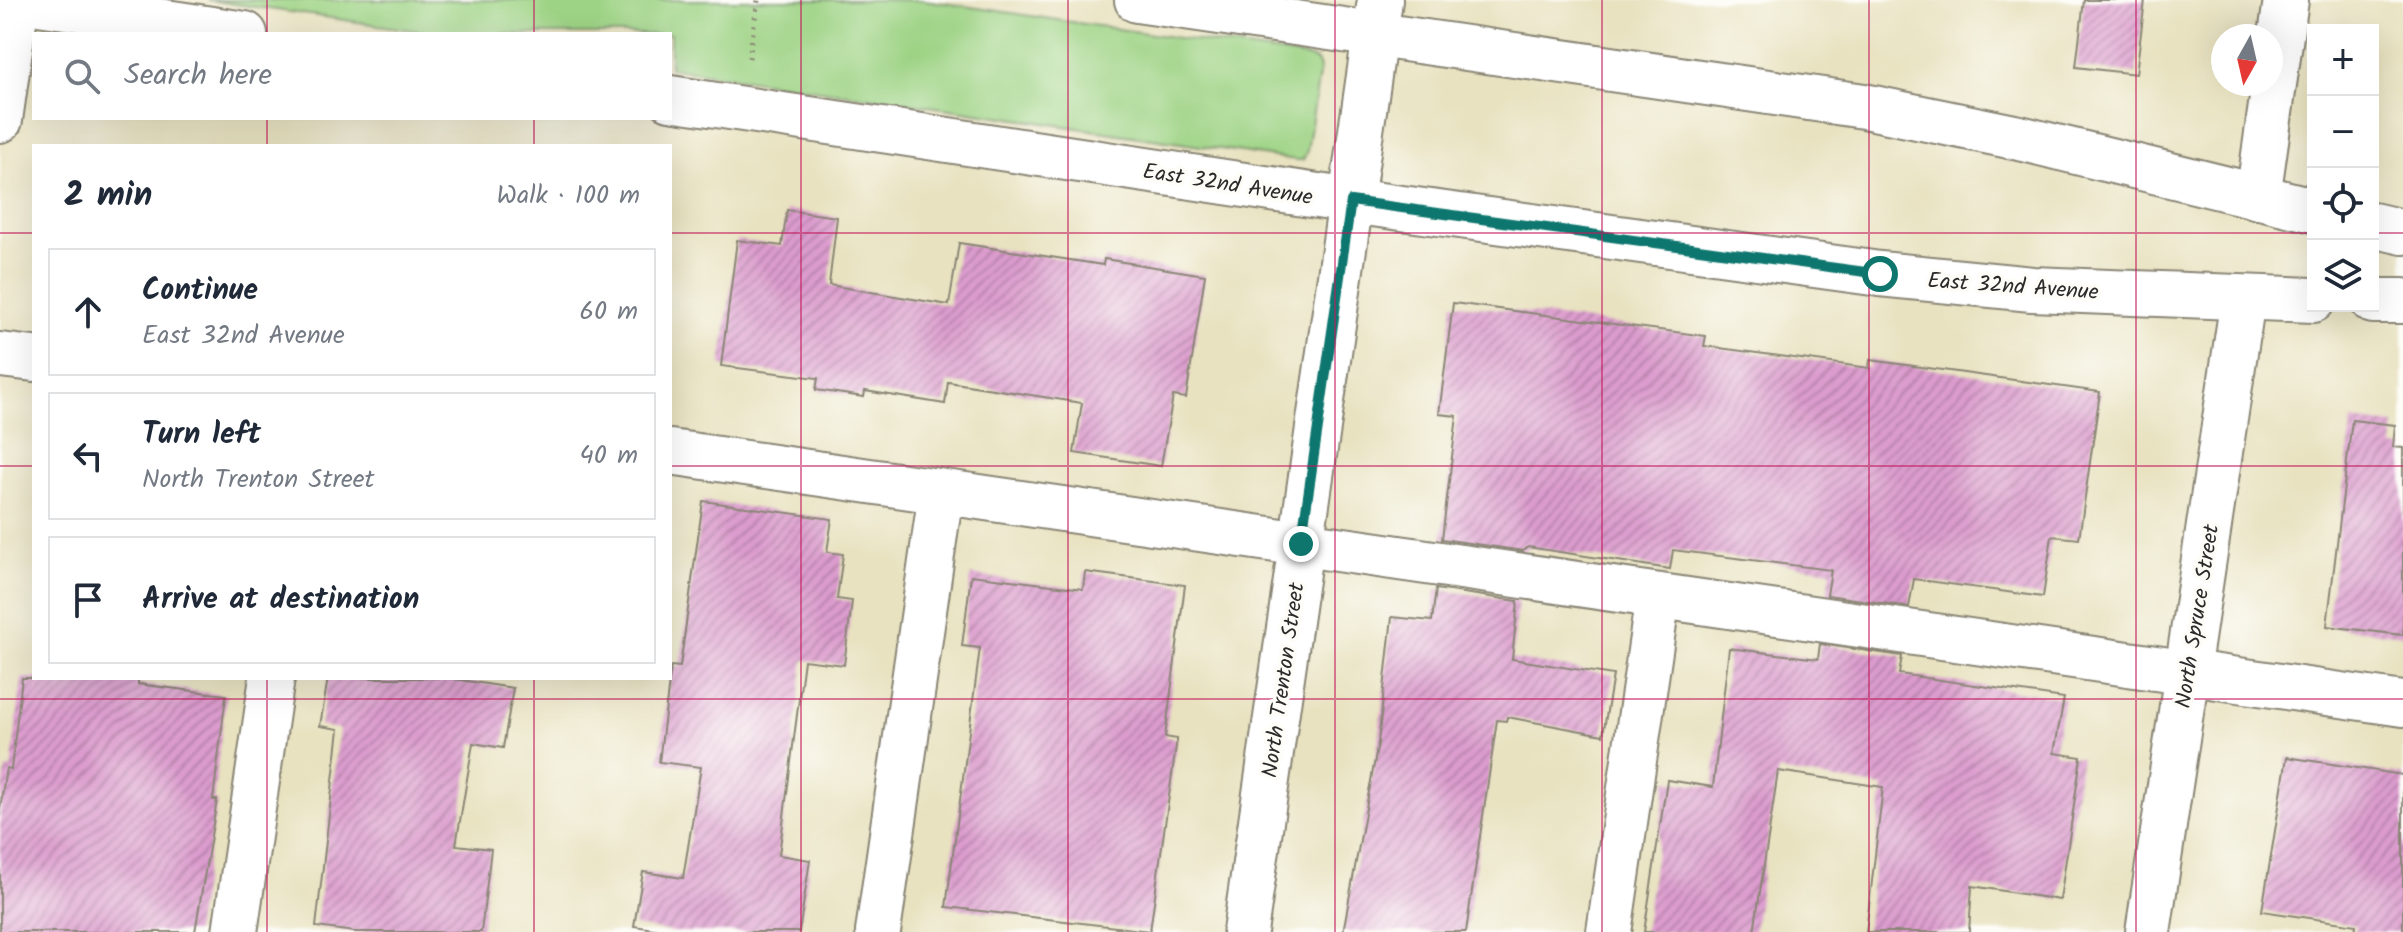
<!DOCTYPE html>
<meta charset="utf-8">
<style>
body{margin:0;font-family:Kalam,sans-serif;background:#f6f6f7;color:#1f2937}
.controls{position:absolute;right:24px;top:24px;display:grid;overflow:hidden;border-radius:0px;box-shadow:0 8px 32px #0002}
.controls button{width:72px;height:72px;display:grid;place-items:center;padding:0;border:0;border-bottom:2px solid #e0e1e3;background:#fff;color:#1f2937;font:40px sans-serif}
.compass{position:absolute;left:2211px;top:24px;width:72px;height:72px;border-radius:50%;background:#fff;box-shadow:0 8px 32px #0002;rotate:188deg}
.stop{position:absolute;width:24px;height:24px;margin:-18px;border:6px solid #0f766e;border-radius:50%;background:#fff}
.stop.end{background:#0f766e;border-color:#fff;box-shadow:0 2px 8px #0008}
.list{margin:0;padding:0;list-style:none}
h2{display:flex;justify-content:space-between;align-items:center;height:104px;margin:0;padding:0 32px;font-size:34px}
h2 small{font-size:26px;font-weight:400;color:#747a83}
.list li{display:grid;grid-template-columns:52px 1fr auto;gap:24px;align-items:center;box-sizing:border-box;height:128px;margin:0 16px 16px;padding:0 16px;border:2px solid #e0e1e3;border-radius:0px}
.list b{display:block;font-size:30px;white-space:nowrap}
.list p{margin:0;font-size:26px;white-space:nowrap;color:#747a83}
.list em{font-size:26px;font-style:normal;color:#747a83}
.icon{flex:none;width:44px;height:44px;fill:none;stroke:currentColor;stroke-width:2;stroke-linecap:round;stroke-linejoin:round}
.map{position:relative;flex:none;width:2403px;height:932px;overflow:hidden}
.search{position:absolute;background:#fff;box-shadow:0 8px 32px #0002;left:32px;top:32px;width:640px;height:88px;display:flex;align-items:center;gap:20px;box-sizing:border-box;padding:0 28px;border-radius:0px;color:#747a83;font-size:30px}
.panel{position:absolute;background:#fff;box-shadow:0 8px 32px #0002;left:32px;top:144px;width:640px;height:536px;border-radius:0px}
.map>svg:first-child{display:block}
.grass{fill:#9dd384;stroke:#647f58;stroke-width:2}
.building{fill:url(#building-hatch)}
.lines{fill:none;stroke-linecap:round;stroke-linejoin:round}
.minor-casing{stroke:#8a8676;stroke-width:48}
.path{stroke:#8a8676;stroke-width:5;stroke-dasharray:2 6;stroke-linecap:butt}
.minor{stroke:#fff;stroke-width:44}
.route{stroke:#0f766e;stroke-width:10}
.grid{fill:none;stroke:#c2185b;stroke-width:2;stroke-opacity:0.55}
.labels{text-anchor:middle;stroke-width:7;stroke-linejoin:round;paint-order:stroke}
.street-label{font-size:22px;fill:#2b2b2b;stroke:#fdfcf7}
</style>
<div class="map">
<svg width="2403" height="932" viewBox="0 0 2403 932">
<defs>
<pattern id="building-hatch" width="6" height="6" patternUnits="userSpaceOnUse" patternTransform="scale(2)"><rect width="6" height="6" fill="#dc9cce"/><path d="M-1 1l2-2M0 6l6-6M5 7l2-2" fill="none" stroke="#b37fa7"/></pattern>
</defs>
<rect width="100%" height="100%" fill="#fdfcf7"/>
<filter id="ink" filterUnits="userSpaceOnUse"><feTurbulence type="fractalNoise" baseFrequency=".0125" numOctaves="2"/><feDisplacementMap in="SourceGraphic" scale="16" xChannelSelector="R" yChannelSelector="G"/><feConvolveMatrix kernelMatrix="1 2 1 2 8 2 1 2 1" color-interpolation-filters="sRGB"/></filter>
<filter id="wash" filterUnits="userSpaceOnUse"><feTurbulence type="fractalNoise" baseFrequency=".006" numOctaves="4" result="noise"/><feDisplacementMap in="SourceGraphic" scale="32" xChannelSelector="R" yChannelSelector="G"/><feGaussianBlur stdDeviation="1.8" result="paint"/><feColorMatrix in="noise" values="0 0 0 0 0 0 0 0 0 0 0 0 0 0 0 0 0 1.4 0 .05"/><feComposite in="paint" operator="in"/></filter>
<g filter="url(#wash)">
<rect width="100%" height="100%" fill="#e8e2c0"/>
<polygon class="grass" points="208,0 924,0 1308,57 1317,61 1320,68 1307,151 1303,160 1296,160 670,68 670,34 439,34"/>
<g id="blocks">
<g class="building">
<polygon points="2084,0 2145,0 2136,74 2076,67"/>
<polygon points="787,210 837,217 829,285 949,305 959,243 1103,265 1104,259 1205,275 1186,398 1173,396 1161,466 1074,453 1082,403 948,382 945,404 865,391 864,397 816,390 818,378 721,366 737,240 782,246"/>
<polygon points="1453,303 1706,336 1704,346 1869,368 1870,360 2100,392 2079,539 2052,536 2043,597 1914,579 1909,607 1827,595 1831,570 1673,550 1670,569 1528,547 1523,551 1442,539 1457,416 1439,414"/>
<polygon points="2352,420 2395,425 2393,447 2403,448 2403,635 2327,626"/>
<polygon points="703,501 832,519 827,552 843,554 837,599 852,601 844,665 804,660 779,855 810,860 799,932 673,932 634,926 643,872 683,878 701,767 659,762 671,666 680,667"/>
<polygon points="1085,572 1185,585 1165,737 1177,739 1150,931 946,907 980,648 962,646 971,575 1083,589"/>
<polygon points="1436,589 1518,601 1512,659 1613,675 1603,735 1507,717 1506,721 1497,720 1466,932 1343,932 1378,743 1392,617 1432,621"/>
<polygon points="1820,644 1902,656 1899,674 2064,698 2054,753 2081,757 2060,900 1972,886 1969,932 1866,932 1883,787 1778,771 1754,932 1644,932 1667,780 1713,787 1729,648 1818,659"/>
<polygon points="22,678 138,678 138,684 226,695 213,800 217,800 195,932 0,932 0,809 6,768 11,769"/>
<polygon points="328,678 448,678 513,688 503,748 473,743 456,845 491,849 481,932 355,932 316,927 339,729 320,726"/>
<polygon points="2287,757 2403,775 2403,932 2355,932 2356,925 2262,911"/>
</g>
</g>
</g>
<g filter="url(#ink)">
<use href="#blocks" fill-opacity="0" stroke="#8a8676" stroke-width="2"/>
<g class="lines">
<defs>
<g id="minor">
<polyline points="19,0 245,34"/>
<polyline points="1137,0 1864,106 2024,139 2313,210"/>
<polyline points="670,98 1351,201 1880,274 2032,289 2313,300"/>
<polyline points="0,120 17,0"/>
<polyline points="2258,197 2286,0"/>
<polyline points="2373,225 2403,232"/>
<polyline points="2373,301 2403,301"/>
<polyline points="0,355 34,359"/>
<polyline points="670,452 2403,704"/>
<polyline points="235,932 272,678"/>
<polyline points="878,932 941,492"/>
<polyline points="1245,932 1380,0"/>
<polyline points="1609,932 1658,596"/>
<polyline points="2148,932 2243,299"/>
</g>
</defs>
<use href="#minor" class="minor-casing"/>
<polyline class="path" points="749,58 758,0"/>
<use href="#minor" class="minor"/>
</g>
</g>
<g class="lines" filter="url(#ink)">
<polyline class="route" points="1301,544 1351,201 1880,274"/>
</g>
<path class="grid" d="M 267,0 L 267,34M 534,0 L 534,34M 801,0 L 801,932M 1068,0 L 1068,932M 1335,0 L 1335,932M 1602,0 L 1602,932M 1869,0 L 1869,932M 2136,0 L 2136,932M 267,118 L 267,146M 534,118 L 534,146M 0,233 L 34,233M 670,233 L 2313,233M 2373,233 L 2403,233M 0,466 L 34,466M 670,466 L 2403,466M 267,678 L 267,932M 534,678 L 534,932M 0,699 L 2403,699"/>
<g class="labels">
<g class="street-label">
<text transform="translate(1228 183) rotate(9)" y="8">East 32nd Avenue</text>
<text transform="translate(2013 285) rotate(4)" y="8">East 32nd Avenue</text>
<text transform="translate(2196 616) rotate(-81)" y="8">North Spruce Street</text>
<text transform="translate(1282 680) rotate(-82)" y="8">North Trenton Street</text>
</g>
</g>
</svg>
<div class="controls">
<button>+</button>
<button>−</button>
<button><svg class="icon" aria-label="locate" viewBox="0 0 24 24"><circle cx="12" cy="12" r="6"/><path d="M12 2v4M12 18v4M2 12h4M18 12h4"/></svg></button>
<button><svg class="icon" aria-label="layers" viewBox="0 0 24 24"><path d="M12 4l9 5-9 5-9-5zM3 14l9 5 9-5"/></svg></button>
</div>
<svg class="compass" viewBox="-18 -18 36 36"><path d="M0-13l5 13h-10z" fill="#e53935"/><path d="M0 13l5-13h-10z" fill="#747a83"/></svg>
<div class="stop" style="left:1880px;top:274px"></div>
<div class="stop end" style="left:1301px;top:544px"></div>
<div class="search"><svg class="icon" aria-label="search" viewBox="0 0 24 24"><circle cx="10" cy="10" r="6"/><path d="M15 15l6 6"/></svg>Search here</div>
<section class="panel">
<h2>2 min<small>Walk · 100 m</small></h2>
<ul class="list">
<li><svg class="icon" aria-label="ahead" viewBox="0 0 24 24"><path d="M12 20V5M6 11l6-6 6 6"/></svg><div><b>Continue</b><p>East 32nd Avenue</p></div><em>60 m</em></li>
<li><svg class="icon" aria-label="left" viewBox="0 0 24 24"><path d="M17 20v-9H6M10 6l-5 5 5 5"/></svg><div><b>Turn left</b><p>North Trenton Street</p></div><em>40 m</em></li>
<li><svg class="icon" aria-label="arrive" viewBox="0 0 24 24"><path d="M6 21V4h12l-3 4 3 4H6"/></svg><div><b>Arrive at destination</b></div></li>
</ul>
</section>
</div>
